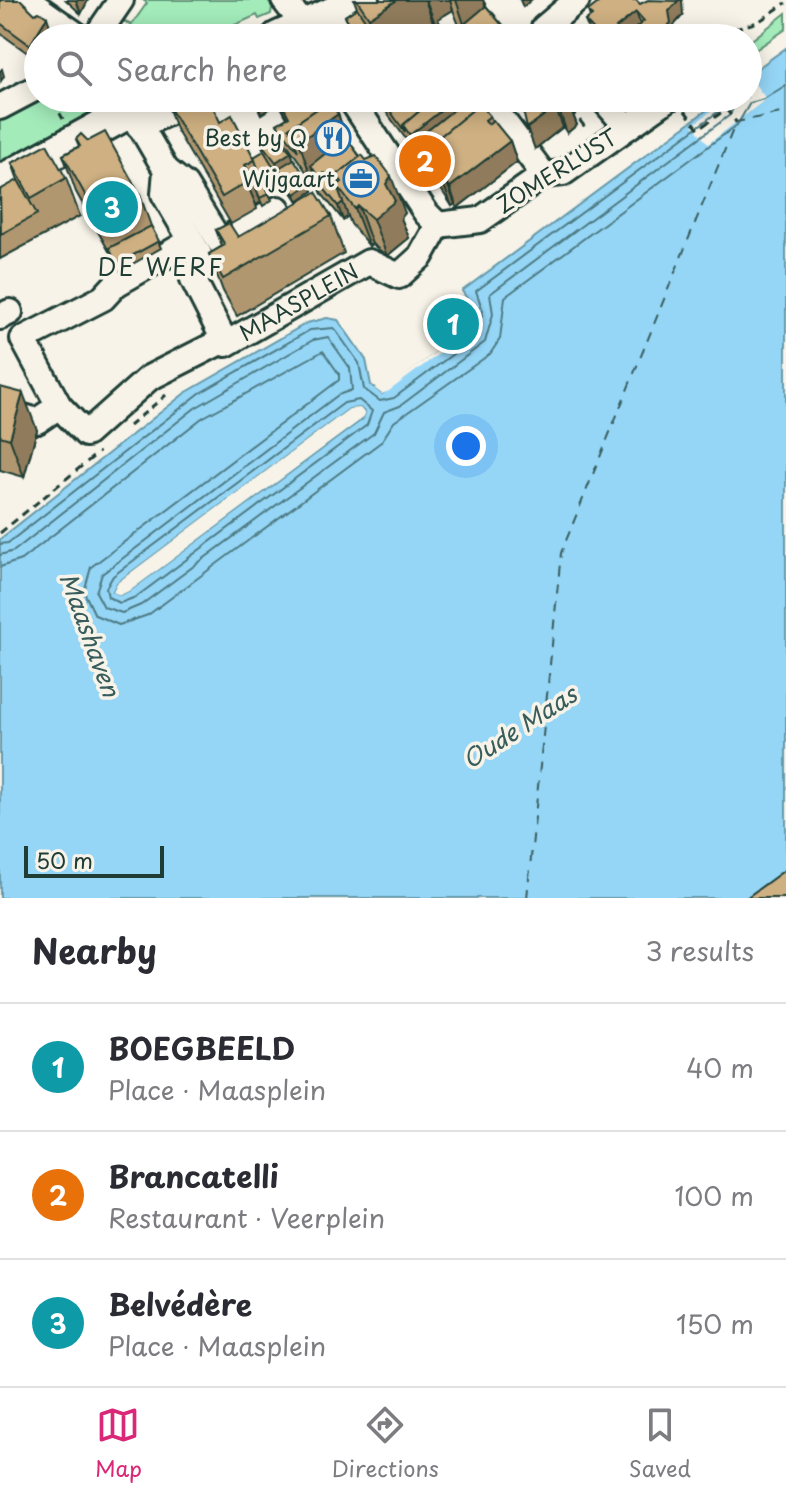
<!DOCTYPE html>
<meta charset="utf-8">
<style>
body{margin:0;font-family:"Playpen Sans",sans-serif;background:#f7f7f7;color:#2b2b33}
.scale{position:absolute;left:24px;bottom:20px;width:140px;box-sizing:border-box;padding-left:8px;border:4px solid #1f3d34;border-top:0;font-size:22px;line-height:28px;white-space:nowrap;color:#1f3d34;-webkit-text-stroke:6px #f7f3e8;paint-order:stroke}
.you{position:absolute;left:466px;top:446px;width:28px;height:28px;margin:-20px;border:6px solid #fff;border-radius:50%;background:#1a73e8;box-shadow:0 0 0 12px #1a73e833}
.badge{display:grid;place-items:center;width:52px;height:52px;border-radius:50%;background:#db2777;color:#fff;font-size:26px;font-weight:700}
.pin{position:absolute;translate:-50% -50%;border:4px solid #fff;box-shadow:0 2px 8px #0006}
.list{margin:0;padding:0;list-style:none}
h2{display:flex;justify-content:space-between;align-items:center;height:104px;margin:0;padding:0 32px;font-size:34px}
h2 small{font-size:26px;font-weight:400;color:#7c7c81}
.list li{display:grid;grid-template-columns:52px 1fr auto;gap:24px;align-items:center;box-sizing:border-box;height:128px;padding:0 32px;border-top:2px solid #e1e1e2}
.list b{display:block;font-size:30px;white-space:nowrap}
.list p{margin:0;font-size:26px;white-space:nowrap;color:#7c7c81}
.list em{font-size:26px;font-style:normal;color:#7c7c81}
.icon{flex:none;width:44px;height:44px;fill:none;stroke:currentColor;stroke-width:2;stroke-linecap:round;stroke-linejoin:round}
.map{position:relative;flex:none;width:786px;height:898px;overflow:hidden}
.search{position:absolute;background:#fff;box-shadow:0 4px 20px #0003;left:24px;right:24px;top:24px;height:88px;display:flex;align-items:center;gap:20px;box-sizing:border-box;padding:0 28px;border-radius:44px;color:#7c7c81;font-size:30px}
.sheet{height:488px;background:#fff}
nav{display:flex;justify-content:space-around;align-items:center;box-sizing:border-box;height:112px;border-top:2px solid #e1e1e2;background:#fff;font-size:22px;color:#7c7c81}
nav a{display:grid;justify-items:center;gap:4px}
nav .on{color:#db2777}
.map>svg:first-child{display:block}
.green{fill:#a3ecba;stroke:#619477;stroke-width:2}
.water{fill:#95d6f7;stroke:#6699a9;stroke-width:2;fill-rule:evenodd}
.pier{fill:#f7f3e8;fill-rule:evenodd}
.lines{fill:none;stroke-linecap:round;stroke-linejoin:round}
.shore{stroke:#4e7a82;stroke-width:2}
.ferry{stroke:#375c5b;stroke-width:2;stroke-dasharray:10 8;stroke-linecap:butt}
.minor-casing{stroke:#1f3d34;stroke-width:30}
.major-casing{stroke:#1f3d34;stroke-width:38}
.path{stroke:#1f3d34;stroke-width:3;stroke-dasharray:8 6;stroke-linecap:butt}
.minor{stroke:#f7f3e8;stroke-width:24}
.major{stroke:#f7f3e8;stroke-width:32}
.wall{fill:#b19770;stroke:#1f3d34;stroke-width:2}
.shaded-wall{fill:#907b5b;stroke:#1f3d34;stroke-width:2}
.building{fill:#ceb082;stroke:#1f3d34;stroke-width:2;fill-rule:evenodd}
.labels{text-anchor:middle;stroke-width:7;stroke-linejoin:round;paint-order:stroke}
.poi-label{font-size:22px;fill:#1f3d34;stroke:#f7f3e8;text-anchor:end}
.street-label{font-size:22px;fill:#1f3d34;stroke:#f7f3e8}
.neighbourhood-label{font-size:24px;letter-spacing:2px;fill:#1f3d34;stroke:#f7f3e8}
.water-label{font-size:24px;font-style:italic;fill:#375c5b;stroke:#f7f3e8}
</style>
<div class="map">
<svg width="786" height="898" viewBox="0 0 786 898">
<rect width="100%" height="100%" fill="#f7f3e8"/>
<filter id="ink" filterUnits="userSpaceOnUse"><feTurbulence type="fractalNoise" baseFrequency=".0125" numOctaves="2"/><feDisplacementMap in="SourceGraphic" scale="16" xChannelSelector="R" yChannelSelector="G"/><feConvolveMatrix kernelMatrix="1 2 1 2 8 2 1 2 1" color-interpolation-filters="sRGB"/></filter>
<g filter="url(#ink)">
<g class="green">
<polygon points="143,0 268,0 272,7 271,14 259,19 257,15 206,38 123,38 131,26 120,19 132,24 147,3"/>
<polygon points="786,13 786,29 748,55 748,43"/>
<polygon points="38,98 117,98 0,166 0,114"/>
</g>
<path class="water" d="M 786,48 L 786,898 L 0,898 L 0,539 L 185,393 L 307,323 L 327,318 L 338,320 L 366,360 L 371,385 L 382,394 L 472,325 L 466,317 L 476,312 L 462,291 L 723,98 L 748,98 L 748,75 ZM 360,408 L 365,413 L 363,419 L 131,590 L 120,595 L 113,591 L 117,583 L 349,409 Z"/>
<g class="pier">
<polygon points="752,80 766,99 708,144 693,125 728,98 748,98 748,83"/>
<polygon points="466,317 471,330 389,391 382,394 374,388 387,388 468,328 462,319"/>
<path d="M 360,408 L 365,414 L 363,418 L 131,590 L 120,595 L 113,592 L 117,583 L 349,409 ZM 358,412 L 360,416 L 129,587 L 118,590 L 350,413 Z"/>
</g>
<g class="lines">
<g class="shore">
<polygon points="359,400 372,411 367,425 136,597 120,603 108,597 106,588 113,576 344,403"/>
<polyline points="0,544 8,543 200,393 310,330 334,328 359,363 364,389 380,401 394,398 477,336 483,311 476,291 723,108 727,98"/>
<polyline points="0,555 14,551 195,408 313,340 328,337 350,368 352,390 338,395 102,574 96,592 104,607 122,613 141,605 374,433 384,412 400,406 485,342 493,314 490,294 730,115 737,98"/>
<polyline points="0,567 21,560 202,418 323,351 339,374 339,380 91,567 84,592 95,615 119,625 148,615 381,442 394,422 490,354 500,339 505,297 737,125 750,103 764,99 786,85"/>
</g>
<polyline class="ferry" points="527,898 561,553 736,122 786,112"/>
<defs>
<g id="minor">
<polyline points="27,0 81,38"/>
<polyline points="284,0 314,38"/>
<polyline points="95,38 121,0"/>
<polyline points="553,38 544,28 577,0"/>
<polyline points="350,98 426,213 438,225"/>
<polyline points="486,98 544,175"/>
<polyline points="602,98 627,127"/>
<polyline points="0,107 38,87"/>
<polyline points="131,110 166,170 164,194 199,254 198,272 193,279 224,340 149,378 86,434 59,406 23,339 103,298 116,284 191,241"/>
<polyline points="139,126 200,98"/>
<polyline points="166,170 185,185 220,242 278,209"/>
<polyline points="438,225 480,220 544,175 563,173 669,98"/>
<polyline points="0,317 10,312"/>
<path id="s1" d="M 226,344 L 369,262 L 399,276 L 421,256 L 438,225"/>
<polyline points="0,410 37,421 59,406"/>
</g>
<g id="major">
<polyline points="278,38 363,0"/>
<polyline points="0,182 154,98"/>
</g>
</defs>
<use href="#minor" class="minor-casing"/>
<use href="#major" class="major-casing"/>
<g class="path">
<polyline points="481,0 514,38"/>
<polyline points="724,38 731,30 758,22 786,3"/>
<polyline points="53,101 63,119"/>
<polyline points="571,109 588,131"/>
<polyline points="685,111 699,129 726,109 736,122"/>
<polyline points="129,426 166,395"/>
<polyline points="0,533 99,452"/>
</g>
<use href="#minor" class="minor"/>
<use href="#major" class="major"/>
</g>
<g class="wall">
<polygon points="0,0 52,32 38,38 38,55 36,59 0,33"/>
<polygon points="66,0 88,0 81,14"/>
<polygon points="354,0 483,0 486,6 513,38 464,38 453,10 438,19 440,24 436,26 433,22 415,34 350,38 348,25 345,16 357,8"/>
<polygon points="588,11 683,15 674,25 676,37 675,38 593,38 591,35 585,21 590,17"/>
<polygon points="253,98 322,98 325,104 338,114 346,138 405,213 401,218 409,238 387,256 372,244 369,246 351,224 348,216 343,220 322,194 315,177 312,180 283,138 277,124 287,118 279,103 261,114"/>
<polygon points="376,98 465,98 474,110 490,116 492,121 510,141 517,162 457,208 455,204 452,206 430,172"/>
<polygon points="520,98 569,105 577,125 567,133 563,127 535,149"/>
<polygon points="167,103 220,122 254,157 264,151 261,143 293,159 310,184 313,191 298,201 281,176 272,165 276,173 263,181 272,200 263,206 261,202 256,205 257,209 231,224 176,129"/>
<polygon points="76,139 140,195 151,226 161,248 120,271 76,192 63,155 79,146"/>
<polygon points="12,163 66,178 80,216 0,259 0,190 18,180"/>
<polygon points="331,216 344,253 237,316 223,291 209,254 222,246 216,230 238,237"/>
<polygon points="0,387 37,430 24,477 0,470"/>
</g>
<g class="shaded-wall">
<polygon points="76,0 88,0 81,14"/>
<polygon points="397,0 425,0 433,22 409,38 376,38 369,18"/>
<polygon points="426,0 450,0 453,10 438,19 440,24 436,26"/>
<polygon points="456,0 483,0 491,20 467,28 471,38 466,38 464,31 466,30"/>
<polygon points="520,0 531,0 523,7"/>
<polygon points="678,0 682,0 683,15 674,25 676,37 656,38 656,35 669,11"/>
<polygon points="636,12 641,26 626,38 619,38 616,28"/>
<polygon points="47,17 52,32 48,38 38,38 38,55 36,59 30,45"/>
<polygon points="2,69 4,76 1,81 0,71"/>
<polygon points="256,98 277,98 279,103 261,114"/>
<polygon points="446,98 465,98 471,114 413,143 410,135"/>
<polygon points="569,105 577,125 567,133 560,113"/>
<polygon points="555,107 563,127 535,149 527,128"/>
<polygon points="338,114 351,151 311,165 315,177 312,180 299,142"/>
<polygon points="510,141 517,162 457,208 450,187"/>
<polygon points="291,152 296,166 279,168 281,176 276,162"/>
<polygon points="273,166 276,173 263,182 260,174"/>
<polygon points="251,175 261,202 256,205 245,179"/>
<polygon points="391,176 405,213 401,218 409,238 387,256 373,219 386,184"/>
<polygon points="447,183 455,204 452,206 444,186"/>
<polygon points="310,184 313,191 298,201 295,194"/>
<polygon points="343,202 348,216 343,220 338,206"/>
<polygon points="359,207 372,244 369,246 355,209"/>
<polygon points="23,393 37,430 24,477 10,439"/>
</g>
<g class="building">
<polygon points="0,0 21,0 35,14 39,12 47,17 30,45 0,23"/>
<polygon points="357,0 397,0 369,18"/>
<path d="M 602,0 L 636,0 L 640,4 L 648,0 L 678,1 L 669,11 L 671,23 L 656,35 L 656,38 L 601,38 L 585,21 L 592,16 L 588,11 ZM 636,12 L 644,21 L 624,38 L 616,28 Z"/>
<polygon points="486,6 513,38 475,38 467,28 464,31 461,27"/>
<polygon points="357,8 377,38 350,38 347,26 350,24 345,16"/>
<polygon points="409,27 418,38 395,38"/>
<polygon points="290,32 293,38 279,38"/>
<polygon points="174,98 209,98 220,122 232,115 255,160 245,165 251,175 245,179 247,182 222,197 167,103"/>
<polygon points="279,98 322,98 325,104 289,128 298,151 277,124 289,117"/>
<polygon points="381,98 435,98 403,125 405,132"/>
<polygon points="435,98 457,98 410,135 403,125"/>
<polygon points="520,98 564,98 569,105 560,113 555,107 527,128"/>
<polygon points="466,100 474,110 422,151 425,158 413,142"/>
<polygon points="329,101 338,114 299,142 289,128"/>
<polygon points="480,104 490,116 485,120 488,124 493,120 510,141 450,187 447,183 444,186 422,151"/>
<polygon points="105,132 140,195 98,218 63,155 80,146 76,139 81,134 88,141"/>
<polygon points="276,134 291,152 276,162 261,143"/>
<polygon points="346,137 360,157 337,175 340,184 337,186 343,202 338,206 317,180 326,173 317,175 311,165"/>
<polygon points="47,144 66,178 31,198 12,163"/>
<polygon points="264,151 273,166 260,174 254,157"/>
<polygon points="362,155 366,160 376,156 391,176 386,184 395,201 373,219 358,206 355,209 337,186 342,182 337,175"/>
<polygon points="294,159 310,184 295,194 279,168"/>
<polygon points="18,180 37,214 1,234 0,190"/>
<polygon points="262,180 269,193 260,198 254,184"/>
<polygon points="316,192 331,216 223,279 209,254 225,245 216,230 229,223 238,237"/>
<polygon points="151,226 159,241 117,264 109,248"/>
<polygon points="0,387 23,393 10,439 0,436"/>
<polygon points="786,869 786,898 746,898"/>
</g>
</g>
<defs>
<symbol id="restaurant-ring" viewBox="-11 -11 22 22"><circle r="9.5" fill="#f7f3e8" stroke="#1f6fb2" stroke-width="1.5"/><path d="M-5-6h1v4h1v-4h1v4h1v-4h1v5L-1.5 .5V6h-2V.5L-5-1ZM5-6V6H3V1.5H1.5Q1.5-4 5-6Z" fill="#1f6fb2"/></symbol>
<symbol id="office-ring" viewBox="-11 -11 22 22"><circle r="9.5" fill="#f7f3e8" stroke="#1f6fb2" stroke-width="1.5"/><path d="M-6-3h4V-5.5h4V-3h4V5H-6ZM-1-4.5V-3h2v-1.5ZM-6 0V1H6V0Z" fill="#1f6fb2"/></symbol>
</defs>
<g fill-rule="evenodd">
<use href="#restaurant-ring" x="313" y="118" width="40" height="40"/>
<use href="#office-ring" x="341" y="159" width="40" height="40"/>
</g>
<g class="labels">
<g class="poi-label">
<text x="307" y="146">Best by Q</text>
<text x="335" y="187">Wijgaart</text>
</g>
<g class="street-label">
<text transform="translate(557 171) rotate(-32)" y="8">ZOMERLUST</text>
<text dy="8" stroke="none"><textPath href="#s1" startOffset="84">MAASPLEIN</textPath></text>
</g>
<g class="neighbourhood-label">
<text x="161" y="276">DE WERF</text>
</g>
<g class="water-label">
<text transform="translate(89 635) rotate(70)" y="8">Maashaven</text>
<text transform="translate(520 728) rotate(-33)" y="8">Oude Maas</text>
</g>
</g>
</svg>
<div class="scale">50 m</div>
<div class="you"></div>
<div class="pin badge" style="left:453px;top:324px;background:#0f9aa8">1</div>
<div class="pin badge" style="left:425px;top:161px;background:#e8710a">2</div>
<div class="pin badge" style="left:112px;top:207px;background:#0f9aa8">3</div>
<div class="search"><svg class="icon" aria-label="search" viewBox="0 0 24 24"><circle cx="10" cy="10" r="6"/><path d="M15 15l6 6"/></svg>Search here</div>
</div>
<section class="sheet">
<h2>Nearby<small>3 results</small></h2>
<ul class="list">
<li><span class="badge" style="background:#0f9aa8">1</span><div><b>BOEGBEELD</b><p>Place · Maasplein</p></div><em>40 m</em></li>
<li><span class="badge" style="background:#e8710a">2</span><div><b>Brancatelli</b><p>Restaurant · Veerplein</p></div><em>100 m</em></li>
<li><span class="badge" style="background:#0f9aa8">3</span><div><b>Belvédère</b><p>Place · Maasplein</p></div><em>150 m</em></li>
</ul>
</section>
<nav>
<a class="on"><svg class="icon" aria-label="map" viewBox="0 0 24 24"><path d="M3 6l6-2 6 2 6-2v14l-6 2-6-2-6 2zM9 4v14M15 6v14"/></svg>Map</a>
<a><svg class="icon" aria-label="directions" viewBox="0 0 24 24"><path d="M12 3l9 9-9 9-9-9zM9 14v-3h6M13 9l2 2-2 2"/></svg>Directions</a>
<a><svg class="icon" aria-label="saved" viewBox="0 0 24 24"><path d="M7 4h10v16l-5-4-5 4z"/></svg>Saved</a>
</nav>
